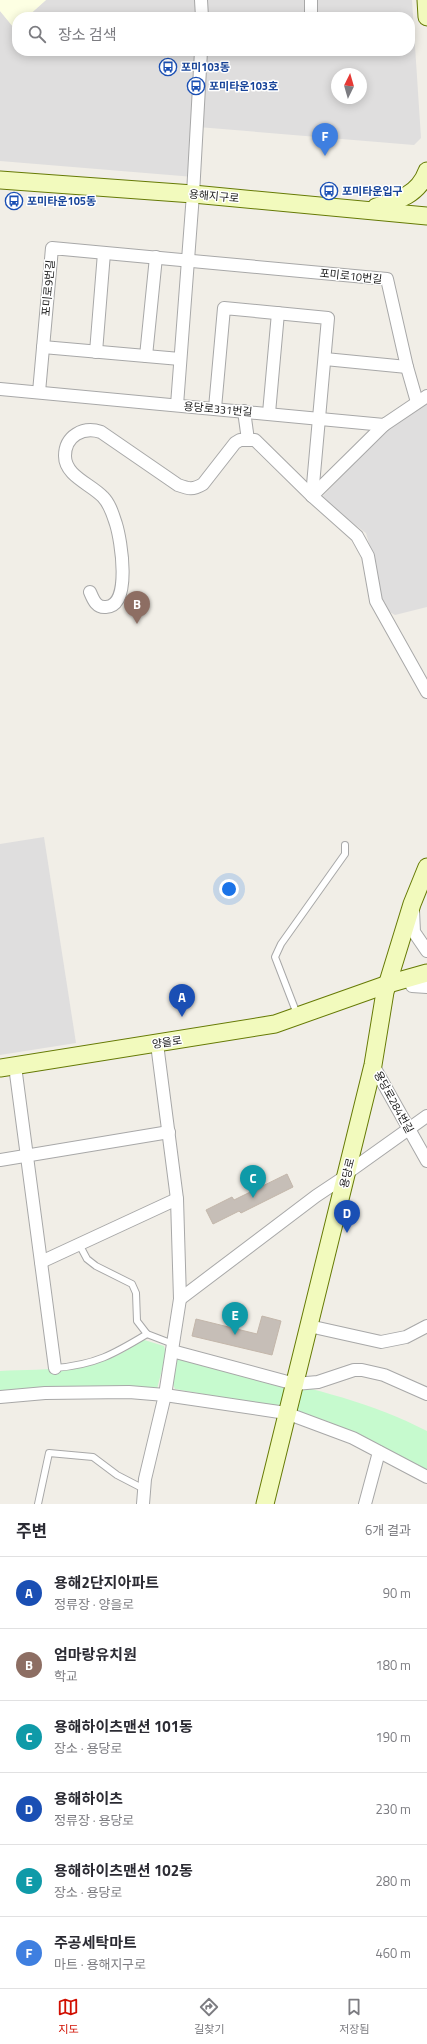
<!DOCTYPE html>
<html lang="ko">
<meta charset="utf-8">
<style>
body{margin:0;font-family:"Titillium Web","Noto Sans KR",sans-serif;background:#f7f7f7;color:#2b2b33}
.compass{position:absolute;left:331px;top:68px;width:36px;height:36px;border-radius:50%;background:#fff;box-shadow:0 2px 10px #0003;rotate:5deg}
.you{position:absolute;left:229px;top:889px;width:14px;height:14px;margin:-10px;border:3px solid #fff;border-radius:50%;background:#1a73e8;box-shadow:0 0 0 6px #1a73e833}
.badge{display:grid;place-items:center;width:26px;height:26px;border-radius:50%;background:#d10f01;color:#fff;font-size:13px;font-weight:700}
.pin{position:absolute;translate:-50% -33px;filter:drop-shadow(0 1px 2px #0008)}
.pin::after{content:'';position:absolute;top:21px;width:14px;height:12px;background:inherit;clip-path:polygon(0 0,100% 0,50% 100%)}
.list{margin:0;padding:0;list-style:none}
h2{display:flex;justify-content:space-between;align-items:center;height:52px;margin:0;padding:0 16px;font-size:17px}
h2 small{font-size:13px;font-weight:400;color:#7c7c81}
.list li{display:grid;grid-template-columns:26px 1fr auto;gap:12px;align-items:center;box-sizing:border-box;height:72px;padding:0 16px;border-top:1px solid #e1e1e2}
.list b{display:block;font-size:15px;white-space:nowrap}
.list p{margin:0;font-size:13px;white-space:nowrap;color:#7c7c81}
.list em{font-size:13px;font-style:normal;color:#7c7c81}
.icon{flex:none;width:22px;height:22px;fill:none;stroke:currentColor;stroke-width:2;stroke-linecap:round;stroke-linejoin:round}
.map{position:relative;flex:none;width:427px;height:1504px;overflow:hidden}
.search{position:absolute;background:#fff;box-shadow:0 2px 10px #0003;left:12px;right:12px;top:12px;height:44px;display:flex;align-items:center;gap:10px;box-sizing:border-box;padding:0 14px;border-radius:16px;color:#7c7c81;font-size:15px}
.sheet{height:484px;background:#fff}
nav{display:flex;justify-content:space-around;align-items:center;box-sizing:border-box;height:56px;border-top:1px solid #e1e1e2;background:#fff;font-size:11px;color:#7c7c81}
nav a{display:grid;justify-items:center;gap:2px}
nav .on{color:#d10f01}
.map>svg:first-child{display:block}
.residential{fill:#dfdede;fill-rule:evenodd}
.education{fill:#fdffe3}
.park{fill:#c6face}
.building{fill:#c6beb7;stroke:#c3b6aa}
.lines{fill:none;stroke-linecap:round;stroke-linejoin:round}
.lane-casing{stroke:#a8a8a8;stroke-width:8}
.street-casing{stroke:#a8a8a8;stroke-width:14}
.secondary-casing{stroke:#667a05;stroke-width:19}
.lane{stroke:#fff;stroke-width:6}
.street{stroke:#fff;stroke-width:12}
.secondary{stroke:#f2fabd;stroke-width:17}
.labels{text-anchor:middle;stroke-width:3;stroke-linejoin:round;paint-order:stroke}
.transit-label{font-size:11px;font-weight:bold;fill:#164399;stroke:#fff;text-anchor:start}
.street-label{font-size:11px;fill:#212121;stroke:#fff}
</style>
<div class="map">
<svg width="427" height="1504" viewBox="0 0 427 1504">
<rect width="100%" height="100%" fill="#f1eee7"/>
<g class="residential">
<path d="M 46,0 L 412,0 L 421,138 L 414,145 L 198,127 L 194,177 L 0,161 L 0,11 L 14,28 L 17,26 L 17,51 L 410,51 L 410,17 L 27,17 ZM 337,74 L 361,74 L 361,98 L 337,98 Z"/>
<polygon points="427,401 427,607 395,615 386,610 380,603 371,550 366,533 322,500 322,497 383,433"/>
<polygon points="44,837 76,1043 0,1055 0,844"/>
</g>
<polygon class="education" points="0,0 46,0 27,17 17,17 17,26 14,28 0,11"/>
<g class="park">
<path d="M 141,1339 L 164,1346 L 166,1354 L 157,1389 L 0,1393 L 0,1371 C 46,1368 106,1374 141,1339 Z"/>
<path d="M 177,1359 C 261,1378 349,1391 427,1431 L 427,1470 L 329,1422 L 294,1410 L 175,1389 L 172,1382 Z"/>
</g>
<g class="building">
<polygon points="287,1174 293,1187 241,1213 239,1211 213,1224 206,1210 232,1197 234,1200"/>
<polygon points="262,1316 281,1321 272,1355 192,1336 196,1319 257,1334"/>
</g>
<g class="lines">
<defs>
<g id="lane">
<polyline points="297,1014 275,957 281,944 345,854 345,845"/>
<polyline points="79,1244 87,1259 96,1266 132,1284 136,1293 137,1321 147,1334 173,1344"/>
<path d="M 55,1368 C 95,1365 114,1354 147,1334"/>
<polyline points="38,1504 49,1453 93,1457 117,1475 144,1489"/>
</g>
<g id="street">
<polyline points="201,0 202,17"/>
<polyline points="311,0 311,17"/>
<polyline points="43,347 180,359"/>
<polyline points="96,352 104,253"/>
<polyline points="146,356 156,257"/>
<polyline points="325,359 407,367"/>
<polyline points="0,389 384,425 427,396"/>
<polyline points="39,392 52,248 387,279 407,367 417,402"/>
<polyline points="177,405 193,194 201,51"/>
<polyline points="215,408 224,308 328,318 312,496"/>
<polyline points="244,411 248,440"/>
<polyline points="269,413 278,313"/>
<polyline points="312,496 384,425"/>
<path d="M 90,592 C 93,599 96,608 106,607 C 132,606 121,540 116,524 C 113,515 110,504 103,497 C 91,484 65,476 65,456 C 65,436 83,426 101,432 L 178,485 C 189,489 193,490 203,484 L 235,443 L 240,440 L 255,440 L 312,496 L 357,536 L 368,556 L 376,601 L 427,692"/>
<polyline points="413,910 414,932 427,951"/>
<polyline points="412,986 427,987"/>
<polyline points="373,1065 427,1161"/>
<polyline points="15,1066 55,1368"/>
<polyline points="0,1160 169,1132"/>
<polyline points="347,1173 427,1116"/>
<polyline points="41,1262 177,1199"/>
<polyline points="180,1299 316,1196 346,1176"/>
<polyline points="309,1326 381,1342 406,1337 427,1326"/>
<polyline points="172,1351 295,1384 318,1382 354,1370 362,1370 384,1375 427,1394"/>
<polyline points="0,1397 45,1393 129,1392 165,1395 286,1413 353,1438 427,1477"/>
<polyline points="143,1504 145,1479 165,1395 180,1299 177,1199 157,1044"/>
<polyline points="365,1504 379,1452"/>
</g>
<g id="secondary">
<polyline points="426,0 427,17"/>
<polyline points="0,180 193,194 427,216"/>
<path d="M 376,207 C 398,201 419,194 427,171"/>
<polyline points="0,1068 275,1024 388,984 427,973"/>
<polyline points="265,1504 373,1065 385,992 412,904 427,867"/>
</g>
</defs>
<use href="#lane" class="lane-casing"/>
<use href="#street" class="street-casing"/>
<use href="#secondary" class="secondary-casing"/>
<use href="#lane" class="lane"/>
<use href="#street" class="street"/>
<use href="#secondary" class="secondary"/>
</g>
<defs>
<symbol id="bus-ring" viewBox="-11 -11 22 22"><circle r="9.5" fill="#fff" stroke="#1a4fb4" stroke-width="1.5"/><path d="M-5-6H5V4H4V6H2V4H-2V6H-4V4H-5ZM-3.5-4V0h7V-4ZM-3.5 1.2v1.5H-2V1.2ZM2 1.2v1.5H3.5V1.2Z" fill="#1a4fb4"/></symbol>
</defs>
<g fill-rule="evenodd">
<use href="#bus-ring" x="158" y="57" width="20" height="20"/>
<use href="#bus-ring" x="186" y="76" width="20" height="20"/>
<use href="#bus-ring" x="319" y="181" width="20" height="20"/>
<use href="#bus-ring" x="4" y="191" width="20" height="20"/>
</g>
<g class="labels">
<g class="transit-label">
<text x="181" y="71">포미103동</text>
<text x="209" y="90">포미타운103호</text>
<text x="342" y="195">포미타운입구</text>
<text x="27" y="205">포미타운105동</text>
</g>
<g class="street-label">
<text transform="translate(214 196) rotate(5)" y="4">용해지구로</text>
<text transform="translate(351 276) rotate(6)" y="4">포미로10번길</text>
<text transform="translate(48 288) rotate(-85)" y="4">포미로9번길</text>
<text transform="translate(218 409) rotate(5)" y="4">용당로331번길</text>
<text transform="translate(167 1042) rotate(-9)" y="4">양을로</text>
<text transform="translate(394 1102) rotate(61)" y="4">용당로284번길</text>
<text transform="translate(347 1173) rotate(-76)" y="4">용당로</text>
</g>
</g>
</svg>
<svg class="compass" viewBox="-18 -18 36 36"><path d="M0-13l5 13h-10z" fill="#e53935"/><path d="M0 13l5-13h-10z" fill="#7c7c81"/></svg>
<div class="you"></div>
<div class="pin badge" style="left:182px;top:1017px;background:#1a4fb4">A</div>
<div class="pin badge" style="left:137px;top:624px;background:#8d6e63">B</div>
<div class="pin badge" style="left:253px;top:1198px;background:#0f9aa8">C</div>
<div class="pin badge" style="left:347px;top:1233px;background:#1a4fb4">D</div>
<div class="pin badge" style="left:235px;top:1335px;background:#0f9aa8">E</div>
<div class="pin badge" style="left:325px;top:156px;background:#3f7fe0">F</div>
<div class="search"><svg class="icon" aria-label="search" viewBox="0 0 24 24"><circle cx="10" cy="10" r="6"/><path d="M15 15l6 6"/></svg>장소 검색</div>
</div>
<section class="sheet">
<h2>주변<small>6개 결과</small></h2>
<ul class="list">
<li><span class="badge" style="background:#1a4fb4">A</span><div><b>용해2단지아파트</b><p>정류장 · 양을로</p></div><em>90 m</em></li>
<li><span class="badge" style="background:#8d6e63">B</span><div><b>엄마랑유치원</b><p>학교</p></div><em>180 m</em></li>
<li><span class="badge" style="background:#0f9aa8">C</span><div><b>용해하이츠맨션 101동</b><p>장소 · 용당로</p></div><em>190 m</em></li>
<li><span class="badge" style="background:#1a4fb4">D</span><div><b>용해하이츠</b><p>정류장 · 용당로</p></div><em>230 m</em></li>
<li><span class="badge" style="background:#0f9aa8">E</span><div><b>용해하이츠맨션 102동</b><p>장소 · 용당로</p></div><em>280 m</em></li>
<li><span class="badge" style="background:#3f7fe0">F</span><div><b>주공세탁마트</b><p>마트 · 용해지구로</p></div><em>460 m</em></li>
</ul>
</section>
<nav>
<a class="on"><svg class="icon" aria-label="map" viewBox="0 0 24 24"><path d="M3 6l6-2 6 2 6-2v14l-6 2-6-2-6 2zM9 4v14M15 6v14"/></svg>지도</a>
<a><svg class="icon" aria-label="directions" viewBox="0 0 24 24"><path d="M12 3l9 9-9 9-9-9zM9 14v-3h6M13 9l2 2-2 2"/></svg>길찾기</a>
<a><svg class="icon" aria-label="saved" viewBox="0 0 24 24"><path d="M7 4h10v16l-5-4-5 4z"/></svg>저장됨</a>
</nav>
